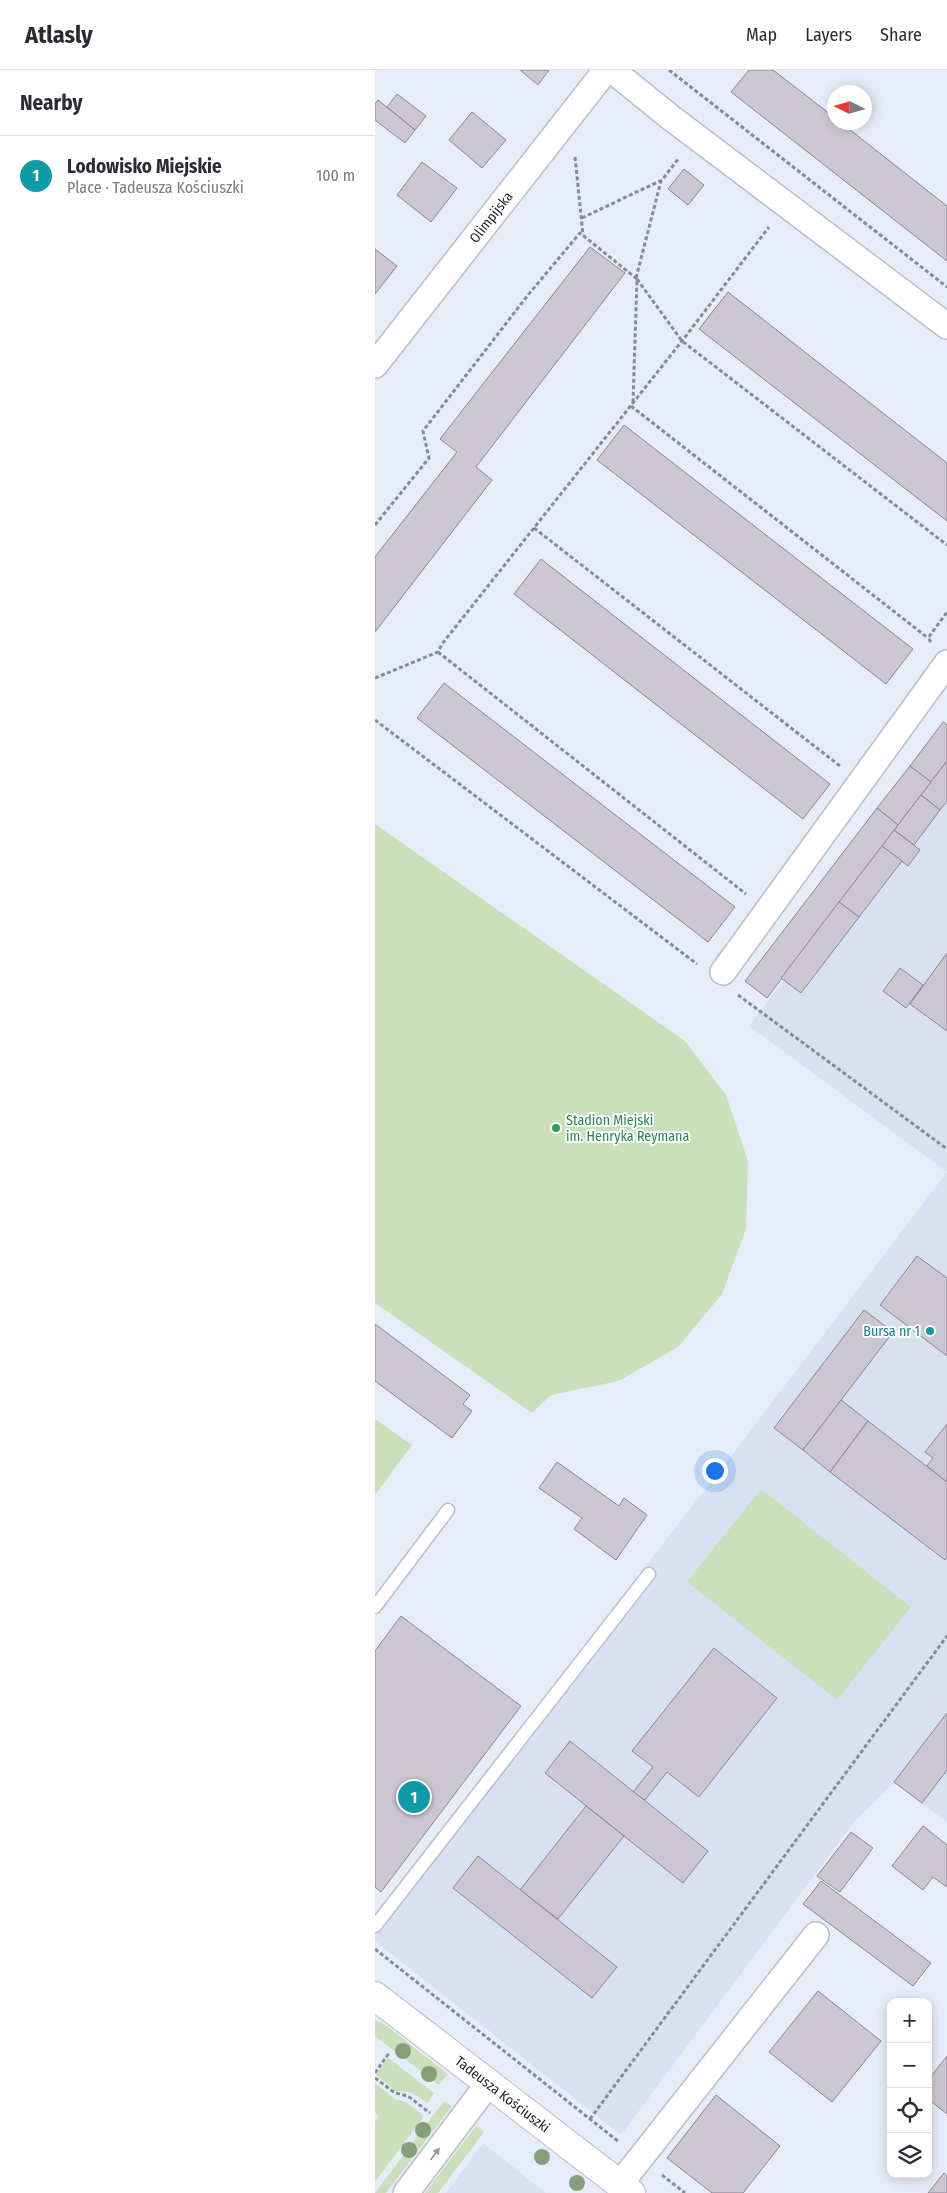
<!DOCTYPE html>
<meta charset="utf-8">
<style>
body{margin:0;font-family:"Fira Sans Condensed",sans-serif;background:#f2f2f3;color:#2b2b33}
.controls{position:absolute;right:15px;bottom:15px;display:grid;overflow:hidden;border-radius:10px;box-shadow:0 2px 12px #0003}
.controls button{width:45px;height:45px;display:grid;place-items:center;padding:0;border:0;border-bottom:1px solid #e1e1e2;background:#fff;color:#2b2b33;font:25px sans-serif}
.compass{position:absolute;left:452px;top:15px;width:45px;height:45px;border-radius:50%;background:#fff;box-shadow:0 2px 12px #0003;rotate:275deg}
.you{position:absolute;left:339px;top:1400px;width:18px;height:18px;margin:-12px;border:4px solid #fff;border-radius:50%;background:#1a73e8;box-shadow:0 0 0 8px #1a73e833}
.badge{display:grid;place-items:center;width:32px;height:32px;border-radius:50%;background:#111827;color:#fff;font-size:16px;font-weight:700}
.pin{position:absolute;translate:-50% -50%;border:2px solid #fff;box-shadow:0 1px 5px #0006}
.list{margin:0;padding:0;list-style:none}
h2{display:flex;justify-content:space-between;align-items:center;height:65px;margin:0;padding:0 20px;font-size:21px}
h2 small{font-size:16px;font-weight:400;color:#7c7c81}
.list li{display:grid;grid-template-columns:32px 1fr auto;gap:15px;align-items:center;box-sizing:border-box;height:80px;padding:0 20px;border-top:1px solid #e1e1e2}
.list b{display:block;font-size:19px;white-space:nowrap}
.list p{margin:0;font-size:16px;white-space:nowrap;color:#7c7c81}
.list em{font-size:16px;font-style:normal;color:#7c7c81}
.icon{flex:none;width:28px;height:28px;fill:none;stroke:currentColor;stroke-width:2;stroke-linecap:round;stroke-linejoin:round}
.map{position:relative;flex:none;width:572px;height:2123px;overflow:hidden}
header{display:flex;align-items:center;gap:30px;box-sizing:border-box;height:70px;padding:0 25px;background:#fff;border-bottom:1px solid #e1e1e2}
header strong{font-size:24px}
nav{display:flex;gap:28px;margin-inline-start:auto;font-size:18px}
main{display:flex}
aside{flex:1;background:#fff}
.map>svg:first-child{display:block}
.built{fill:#d7e1f2}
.green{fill:#c9e0bb}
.building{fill:#cbc6d1;stroke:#8a8690}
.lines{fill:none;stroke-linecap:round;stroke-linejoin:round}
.service-casing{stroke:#b9bfca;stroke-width:15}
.minor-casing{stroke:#b9bfca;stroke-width:28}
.tertiary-casing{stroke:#b9bfca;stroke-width:30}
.path{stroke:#878b93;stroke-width:3;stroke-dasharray:4 2.5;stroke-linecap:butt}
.service{stroke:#fff;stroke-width:12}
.minor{stroke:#fff;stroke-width:25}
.tertiary{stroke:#fff;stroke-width:28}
.tree{fill:#869f7a}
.oneway{fill:#98999b}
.leisure-dot{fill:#2e9e5b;stroke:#fff;stroke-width:2}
.culture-dot{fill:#0f9aa8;stroke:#fff;stroke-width:2}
.labels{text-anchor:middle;stroke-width:4;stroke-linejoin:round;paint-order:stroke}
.street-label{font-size:14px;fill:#1b1d21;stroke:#fff}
.leisure-label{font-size:14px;fill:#27864d;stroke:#fff;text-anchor:start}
.culture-label{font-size:14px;fill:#0d838f;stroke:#fff;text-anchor:end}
</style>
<header>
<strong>Atlasly</strong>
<nav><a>Map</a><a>Layers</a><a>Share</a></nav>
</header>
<main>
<aside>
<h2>Nearby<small></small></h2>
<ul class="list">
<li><span class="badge" style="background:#0f9aa8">1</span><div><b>Lodowisko Miejskie</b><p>Place · Tadeusza Kościuszki</p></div><em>100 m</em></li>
</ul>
</aside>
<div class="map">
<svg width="572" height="2123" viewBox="0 0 572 2123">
<rect width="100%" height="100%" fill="#e7edf8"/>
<g class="built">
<polygon points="572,695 572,1102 374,956"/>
<polygon points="572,1102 572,1752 519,1713 479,1752 246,2065 0,1871 0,1844 357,1385"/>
<polygon points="108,2073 171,2123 71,2123"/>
</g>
<g class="green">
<polygon points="0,754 310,971 351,1025 373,1091 371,1159 347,1224 303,1277 244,1311 176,1325 157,1343 0,1233"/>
<polygon points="0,1349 37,1375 0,1425"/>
<polygon points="386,1419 536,1537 462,1630 312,1512"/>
<polygon points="0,1950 9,1954 73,2004 64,2015 0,1966"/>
<polygon points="13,1988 59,2023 53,2033 35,2022 21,2021 1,2005"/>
<polygon points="0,2013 20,2029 31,2032 49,2046 0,2112 0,2051 4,2046 0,2043"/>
<polygon points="69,2031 77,2036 11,2123 0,2123"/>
<polygon points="101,2056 109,2062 63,2123 50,2123"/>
</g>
<g class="building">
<polygon points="145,0 174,0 163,15"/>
<polygon points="374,0 398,0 460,48 460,52 465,52 572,136 572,191 356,22"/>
<polygon points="22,24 51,46 40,60 12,37"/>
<polygon points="3,30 40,60 30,73 0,50 0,34"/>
<polygon points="97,42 131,70 107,98 74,70"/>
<polygon points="47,92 82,118 56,152 22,125"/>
<polygon points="309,99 329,115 313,135 293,119"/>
<polygon points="215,177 250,203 101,397 117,410 0,562 0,487 82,382 65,369"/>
<polygon points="0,179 22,196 0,224"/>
<polygon points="353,222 572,393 572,451 324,259"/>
<polygon points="249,355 538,579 511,614 222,390"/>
<polygon points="166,489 455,714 428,749 139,524"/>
<polygon points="69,613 360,837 333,872 42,648"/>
<polygon points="568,652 572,655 572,691 556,712 535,696"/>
<polygon points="572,691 572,731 565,740 546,725"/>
<polygon points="535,696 556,712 523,755 502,738"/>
<polygon points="546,725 565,740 539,775 519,760"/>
<polygon points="502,738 523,755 392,928 370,911"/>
<polygon points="519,760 545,780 533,796 507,776"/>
<polygon points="507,776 527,791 484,847 464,832"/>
<polygon points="464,832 484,847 426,923 406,908"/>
<polygon points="572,883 572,961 535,934"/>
<polygon points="525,898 548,915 531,938 508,921"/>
<polygon points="542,1186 572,1208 572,1286 505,1235"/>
<polygon points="489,1240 518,1262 428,1380 399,1358"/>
<polygon points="0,1254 95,1325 88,1334 97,1341 77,1368 0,1311"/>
<polygon points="466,1330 493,1351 455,1402 428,1380"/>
<polygon points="493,1351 572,1412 572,1487 570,1490 455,1402"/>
<polygon points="572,1354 572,1412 552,1396 558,1388 550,1382"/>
<polygon points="182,1392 244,1436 249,1428 272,1445 241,1490 199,1459 207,1448 164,1418"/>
<polygon points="26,1546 146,1636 6,1822 0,1817 0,1581"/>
<polygon points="339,1578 402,1628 324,1727 292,1702 270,1730 258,1722 278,1697 257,1681"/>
<polygon points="572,1643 572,1700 547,1733 519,1712"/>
<polygon points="195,1671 333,1781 308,1813 170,1703"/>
<polygon points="211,1736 249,1766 183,1849 145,1820"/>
<polygon points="548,1756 572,1775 572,1817 558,1807 548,1820 517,1796"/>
<polygon points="476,1762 498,1778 465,1822 442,1806"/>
<polygon points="103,1786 242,1897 217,1928 78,1818"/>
<polygon points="446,1811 556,1893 538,1916 428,1834"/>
<polygon points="443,1921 506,1971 457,2032 394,1982"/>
<polygon points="572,1986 572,2044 553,2029 553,2010"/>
<polygon points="341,2025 405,2076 368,2123 337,2123 292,2088"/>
<polygon points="569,2103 572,2106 572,2123 553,2123"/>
</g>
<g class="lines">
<defs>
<g id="service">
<polyline points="0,1537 73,1440"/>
<polyline points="0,1856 274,1504"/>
</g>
<g id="minor">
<polyline points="237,0 295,47 572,256"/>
<path id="s1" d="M 0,295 L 231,0"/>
<polyline points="348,902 572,593"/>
<polyline points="245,2114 441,1865"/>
<polyline points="31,2123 113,2014"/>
</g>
<g id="tertiary">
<path id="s2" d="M 0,1926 L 256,2123"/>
</g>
</defs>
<use href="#service" class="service-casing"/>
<use href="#minor" class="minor-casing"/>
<use href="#tertiary" class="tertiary-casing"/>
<g class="path">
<polyline points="294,0 572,217"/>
<polyline points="200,87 208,165"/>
<polyline points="207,148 287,110 304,88"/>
<polyline points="261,208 286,111"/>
<polyline points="262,209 307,271 572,475"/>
<polyline points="256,336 553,568"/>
<polyline points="0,455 54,388 48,361 153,225 205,163 262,209 258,333"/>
<polyline points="159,458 465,696"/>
<polyline points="556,572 553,568 572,542"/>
<polyline points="63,582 371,824"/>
<polyline points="0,608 63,582 67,574 307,271 394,157"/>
<polyline points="0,650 322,894"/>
<polyline points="363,925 572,1079"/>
<polyline points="0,1879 244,2072"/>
<polyline points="0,2003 14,1983"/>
<polyline points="0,2008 20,2023 33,2026 55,2043"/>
<polyline points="215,2049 572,1566"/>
<polyline points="287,2105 310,2123"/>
</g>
<use href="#service" class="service"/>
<use href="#minor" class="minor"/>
<use href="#tertiary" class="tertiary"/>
</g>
<g class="tree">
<circle cx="28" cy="1981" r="8"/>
<circle cx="54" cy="2004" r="8"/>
<circle cx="48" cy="2060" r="8"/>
<circle cx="34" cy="2080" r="8"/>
<circle cx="167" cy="2087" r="8"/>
<circle cx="202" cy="2113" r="8"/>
</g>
<defs><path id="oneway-solid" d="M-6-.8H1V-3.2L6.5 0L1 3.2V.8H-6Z" transform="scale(1.25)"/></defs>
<use class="oneway" href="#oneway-solid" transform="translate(60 2084) rotate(-53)"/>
<circle class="leisure-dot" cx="181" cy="1058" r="5"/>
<circle class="culture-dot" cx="555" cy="1261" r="5"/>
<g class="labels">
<g class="street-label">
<text dy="5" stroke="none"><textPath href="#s1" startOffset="188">Olimpijska</textPath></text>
<text dy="5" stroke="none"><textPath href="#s2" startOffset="161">Tadeusza Kościuszki</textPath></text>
</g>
<g class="leisure-label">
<text x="191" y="1055">Stadion Miejski<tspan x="191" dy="16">im. Henryka Reymana</tspan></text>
</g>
<g class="culture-label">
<text x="545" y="1266">Bursa nr 1</text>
</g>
</g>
</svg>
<div class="controls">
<button>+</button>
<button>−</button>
<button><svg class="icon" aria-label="locate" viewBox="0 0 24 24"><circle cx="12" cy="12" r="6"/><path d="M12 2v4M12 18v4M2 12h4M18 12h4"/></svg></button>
<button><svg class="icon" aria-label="layers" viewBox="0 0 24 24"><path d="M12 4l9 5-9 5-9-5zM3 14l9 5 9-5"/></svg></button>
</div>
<svg class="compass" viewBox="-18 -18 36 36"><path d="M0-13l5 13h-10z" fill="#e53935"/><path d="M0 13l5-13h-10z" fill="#7c7c81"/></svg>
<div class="you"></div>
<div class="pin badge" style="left:39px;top:1727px;background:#0f9aa8">1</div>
</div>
</main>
